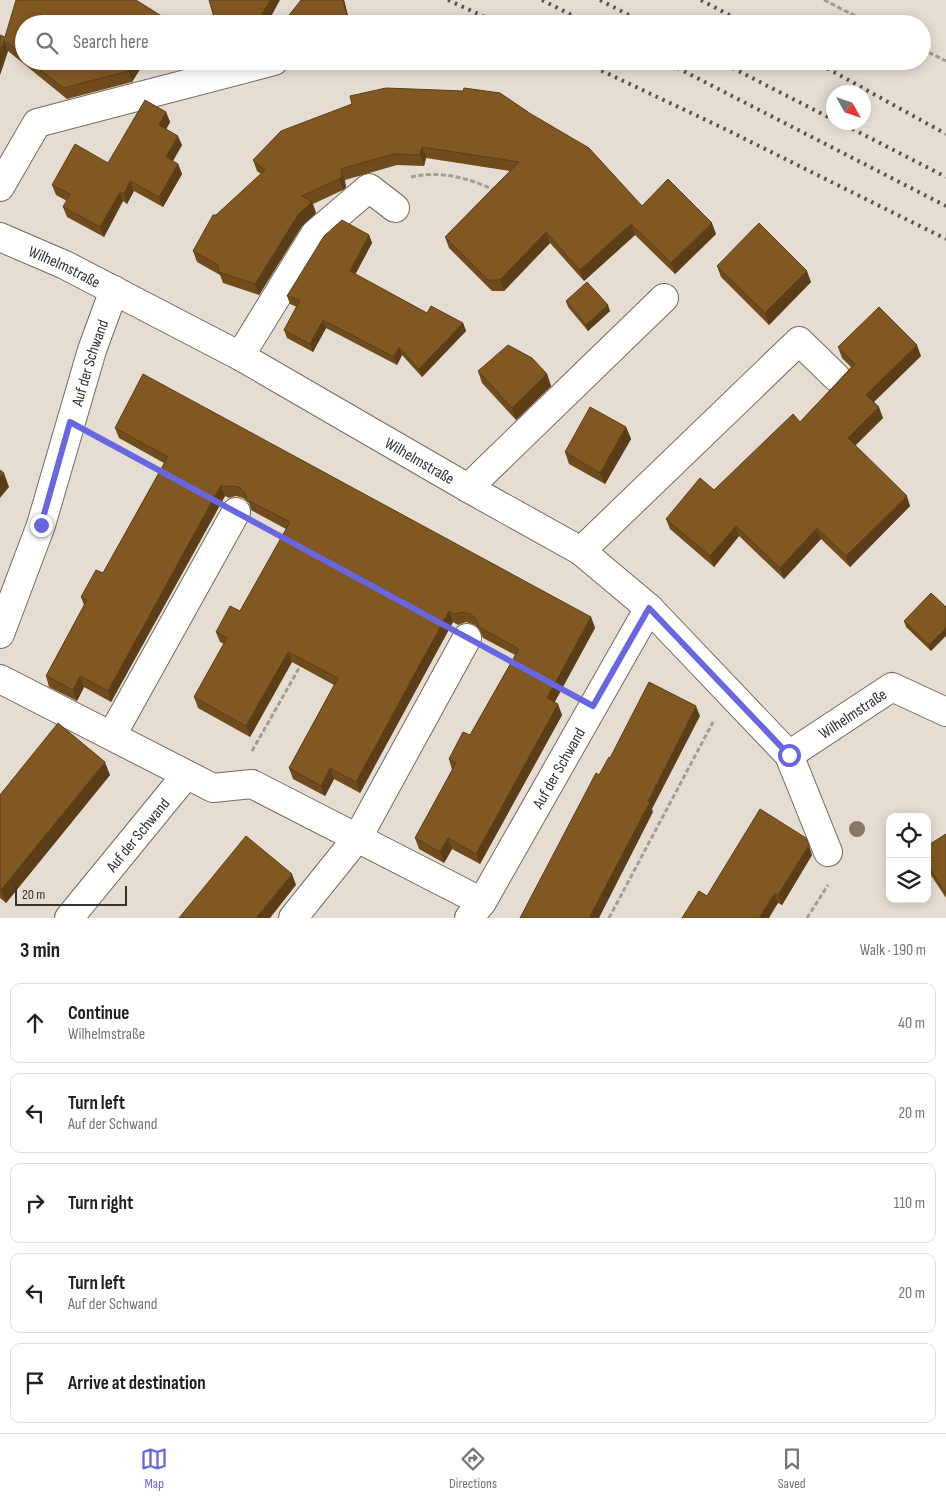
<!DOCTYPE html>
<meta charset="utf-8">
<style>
body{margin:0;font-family:"Sofia Sans Condensed",sans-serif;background:#f2f2f2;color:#202124}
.controls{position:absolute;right:15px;bottom:15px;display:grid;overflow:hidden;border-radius:10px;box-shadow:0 2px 12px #0003}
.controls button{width:45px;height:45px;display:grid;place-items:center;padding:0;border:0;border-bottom:1px solid #e0e0e0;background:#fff;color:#202124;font:25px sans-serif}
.compass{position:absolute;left:826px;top:85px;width:45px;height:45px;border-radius:50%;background:#fff;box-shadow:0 2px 12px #0003;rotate:130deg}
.scale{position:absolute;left:15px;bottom:12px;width:112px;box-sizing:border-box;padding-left:5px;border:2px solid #36332e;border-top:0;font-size:14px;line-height:18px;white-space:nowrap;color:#36332e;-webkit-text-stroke:4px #e6ddd2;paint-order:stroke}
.stop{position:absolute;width:15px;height:15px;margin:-11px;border:4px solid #6866e0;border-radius:50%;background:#fff}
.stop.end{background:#6866e0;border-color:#fff;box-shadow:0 1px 5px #0008}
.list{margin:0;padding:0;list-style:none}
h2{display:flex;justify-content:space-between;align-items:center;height:65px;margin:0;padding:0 20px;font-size:21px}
h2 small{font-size:16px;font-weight:400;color:#757577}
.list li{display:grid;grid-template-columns:32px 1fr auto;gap:15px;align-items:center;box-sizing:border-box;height:80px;margin:0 10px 10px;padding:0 10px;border:1px solid #e0e0e0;border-radius:10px}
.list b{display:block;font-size:19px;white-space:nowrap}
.list p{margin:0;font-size:16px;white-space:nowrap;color:#757577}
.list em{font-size:16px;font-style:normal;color:#757577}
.icon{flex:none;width:28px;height:28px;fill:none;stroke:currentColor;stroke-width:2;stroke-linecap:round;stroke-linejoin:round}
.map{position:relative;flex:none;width:946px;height:918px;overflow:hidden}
.search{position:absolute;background:#fff;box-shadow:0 2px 12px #0003;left:15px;right:15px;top:15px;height:55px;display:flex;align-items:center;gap:12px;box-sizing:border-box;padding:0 18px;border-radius:28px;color:#757577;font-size:19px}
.sheet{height:515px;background:#fff}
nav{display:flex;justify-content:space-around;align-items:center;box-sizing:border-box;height:70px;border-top:1px solid #e0e0e0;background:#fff;font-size:14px;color:#757577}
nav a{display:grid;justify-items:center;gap:2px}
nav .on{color:#6866e0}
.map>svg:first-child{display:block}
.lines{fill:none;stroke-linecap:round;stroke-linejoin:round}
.minor-casing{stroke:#736b61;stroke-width:30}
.path{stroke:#a49d94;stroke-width:3;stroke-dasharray:5 2.5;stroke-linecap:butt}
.minor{stroke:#fff;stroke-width:28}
.rail{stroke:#57534d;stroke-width:4;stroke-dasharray:2.5 5;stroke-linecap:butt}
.tree{fill:#867865}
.wall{fill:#704c1d}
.shaded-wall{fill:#5b3e18}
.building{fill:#825822;stroke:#5b3e18}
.route{stroke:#6866e0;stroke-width:6}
.labels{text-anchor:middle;stroke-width:5;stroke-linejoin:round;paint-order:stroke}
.street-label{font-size:16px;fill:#36332e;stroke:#e6ddd2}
</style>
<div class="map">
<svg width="946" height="918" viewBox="0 0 946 918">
<rect width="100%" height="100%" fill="#e6ddd2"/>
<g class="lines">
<defs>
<g id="minor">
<polyline points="0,187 37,123 274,61"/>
<path id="s1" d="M 0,237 L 65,265 L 240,356 L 468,488 L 581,551 L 649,608 L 789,755 L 828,852"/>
<polyline points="240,356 315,234 369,188 395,208"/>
<polyline points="468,488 664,298"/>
<polyline points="581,551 799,341 836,377"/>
<path id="s2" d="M 0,634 L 41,525 L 92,350 L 114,290"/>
<polyline points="0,679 213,788 252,784 482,902"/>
<polyline points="112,735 236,512"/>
<path id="s3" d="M 789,755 L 892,687 L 946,712"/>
<path id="s4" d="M 69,918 L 186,775"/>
<polyline points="293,918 358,837 467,638"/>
<path id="s5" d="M 469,918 L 482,902 L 649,608"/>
</g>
</defs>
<use href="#minor" class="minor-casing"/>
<g class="path">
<polyline points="824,0 871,24"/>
<polyline points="922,49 946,61"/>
<path d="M 411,177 C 440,170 470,178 496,191"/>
<polyline points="101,439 162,472"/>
<polyline points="264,528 285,539"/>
<polyline points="497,654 513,663"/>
<polyline points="252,751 302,663"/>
<polyline points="609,918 713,722"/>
<polyline points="807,918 828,885"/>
</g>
<use href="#minor" class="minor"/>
<g class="rail">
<polyline points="448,0 500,24"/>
<polyline points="542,0 589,24"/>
<polyline points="600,0 646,24"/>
<polyline points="701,0 746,24"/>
<polyline points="581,61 725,129 946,239"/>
<polyline points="664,61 946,206"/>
<polyline points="719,61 834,120"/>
<polyline points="814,61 946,134"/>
<polyline points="839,122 946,177"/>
</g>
</g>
<circle class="tree" cx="857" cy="829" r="8"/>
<g class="wall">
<polygon points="344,0 350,24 282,24"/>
<polygon points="24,24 24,61 145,61 132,82 67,99 8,51 0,75 5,37"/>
<polygon points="350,96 642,206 716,234 675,274 635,235 584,281 550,243 504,291 492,291 449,248 445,237 510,171 426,158 424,166 397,165 345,180 346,187 343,190 313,204 316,213 302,226 259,295 223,283 220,275 197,262 193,251 261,174 257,171 253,160 352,104"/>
<polygon points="166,112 170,122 166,129 182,145 173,161 178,164 182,174 163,207 134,191 127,204 123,201 104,237 67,217 63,207 67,201 56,195 52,185 108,163"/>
<polygon points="369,235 372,243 355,274 427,313 463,323 466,331 422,377 402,355 397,365 326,328 313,352 287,338 284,330 297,307 290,304 287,296"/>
<polygon points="717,266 811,282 769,325 721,277"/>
<polygon points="566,301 610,311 588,331 568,307"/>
<polygon points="838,347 921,356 874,402 883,418 855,445 910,506 850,567 821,539 784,579 739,536 714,567 670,529 666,519 714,490 800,422 851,367 842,358"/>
<polygon points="478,371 547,374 551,386 516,420 482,383"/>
<polygon points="626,427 631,439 605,484 569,464 565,452"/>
<polygon points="115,428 591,617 595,628 554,702 562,715 480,864 452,849 444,863 419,849 415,838 452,770 449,759 470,735 515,655 483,638 479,629 475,625 466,622 458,625 453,622 360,793 334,779 325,796 293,779 289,768 334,685 292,662 250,737 198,708 194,697 224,644 220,642 216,632 240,611 286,529 251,510 249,503 243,498 236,496 229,498 225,496 111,702 84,687 77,701 49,687 46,676 84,605 81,597 103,573 164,463 119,438"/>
<polygon points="946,607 931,651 906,627 904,621"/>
<polygon points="110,775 6,903 0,898 0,795"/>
<polygon points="946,834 946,898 927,869 927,846"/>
<polygon points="812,855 782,905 778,903 707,896"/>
</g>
<g class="shaded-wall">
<polygon points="270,0 280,0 267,24 256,24"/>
<polygon points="343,0 344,0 350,24 347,16"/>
<polygon points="163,17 165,24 158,24"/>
<polygon points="4,40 8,51 0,75 0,52"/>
<polygon points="135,61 145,61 132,82 129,71"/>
<polygon points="166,112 170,122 163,135 159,125"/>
<polygon points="178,136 182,145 169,167 166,157"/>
<polygon points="422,147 426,158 424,166 420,155"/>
<polygon points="178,164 182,174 163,207 159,197"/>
<polygon points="341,169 346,187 343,190 339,179"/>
<polygon points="130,181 134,191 127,204 124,194"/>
<polygon points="120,192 123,201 104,237 100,227"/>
<polygon points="312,202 316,213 302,226 259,295 255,284 298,215"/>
<polygon points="712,223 716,234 675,274 671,263"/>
<polygon points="631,224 635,235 584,281 580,270"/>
<polygon points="546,232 550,243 504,291 500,280"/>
<polygon points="369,235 372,243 353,279 350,271"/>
<polygon points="807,271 811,282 769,325 765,313"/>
<polygon points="608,305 610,311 588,331 586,325"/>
<polygon points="323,320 326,328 313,352 310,344"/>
<polygon points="463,323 466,331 422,377 419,369"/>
<polygon points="917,345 921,356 870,405 866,395"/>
<polygon points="399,347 402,355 397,365 394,357"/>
<polygon points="547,374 551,386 516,420 512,408"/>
<polygon points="879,407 883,418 852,449 848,438"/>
<polygon points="626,427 631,439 605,484 600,473"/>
<polygon points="4,473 9,487 0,498 0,477"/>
<polygon points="221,485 225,496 111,702 108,691"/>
<polygon points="907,496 910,506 850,567 846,556"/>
<polygon points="736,526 739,536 714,567 710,556"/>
<polygon points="817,528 821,539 784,579 780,568"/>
<polygon points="449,611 453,622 360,793 356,782"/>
<polygon points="591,617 595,628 551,709 547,698"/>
<polygon points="946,628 946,636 931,651 929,645"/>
<polygon points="288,652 292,662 250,737 246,726"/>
<polygon points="80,676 84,687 77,701 73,690"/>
<polygon points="558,704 562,715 480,864 476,854"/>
<polygon points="696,706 700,716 652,809 653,812 599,918 589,918"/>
<polygon points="105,762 110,775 6,903 1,890"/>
<polygon points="330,768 334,779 325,796 321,786"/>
<polygon points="448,838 452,849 444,863 440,852"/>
<polygon points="809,845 812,855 782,905 778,895"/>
<polygon points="292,874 296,885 270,918 256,918"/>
<polygon points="775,893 778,903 769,918 759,918"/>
</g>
<g class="building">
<polygon points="16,0 136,0 163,17 158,24 24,24 24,56 4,40 0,52 0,35 5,37"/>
<polygon points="209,0 270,0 256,24 216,24"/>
<polygon points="301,0 343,0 347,16 327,24 315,24 313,19 297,24 282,24"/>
<polygon points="30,61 135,61 129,71 63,88"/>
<polygon points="386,88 463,91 464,88 500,93 531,114 589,148 642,206 668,179 712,223 671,263 631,224 580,270 546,232 500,280 488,280 445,237 519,162 422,147 420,155 393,154 341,169 342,176 339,179 302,196 312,202 298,215 255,284 219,272 218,265 193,251 213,215 216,215 265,170 253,160 281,131 352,104 350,96"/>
<polygon points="145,100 166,112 159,125 178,136 166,157 178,164 159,197 130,181 124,194 120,192 100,227 63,207 70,194 52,185 75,144 108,163"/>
<polygon points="342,220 369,235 350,271 427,313 431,306 463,323 419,369 399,347 394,357 323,320 310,344 284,330 300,300 287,296 324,236"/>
<polygon points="759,223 807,271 765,313 717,266"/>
<polygon points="587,282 608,305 586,325 566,301"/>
<polygon points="879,307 917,345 866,395 879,407 848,438 907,496 846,556 817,528 780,568 736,526 710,556 666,519 700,478 714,490 793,414 800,422 855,364 838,347"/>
<polygon points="508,345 532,358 547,374 512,408 478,371"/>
<polygon points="143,374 591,617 547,698 558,704 476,854 448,838 440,852 415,838 456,763 449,759 463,732 470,735 519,649 479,627 477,620 471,614 462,612 454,614 449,611 356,782 330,768 321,786 289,768 338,678 288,652 246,726 194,697 227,638 216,632 230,606 240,611 290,522 247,500 245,493 239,487 232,486 225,487 221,485 108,691 80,676 73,690 46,676 87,600 81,597 96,570 103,573 168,457 115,428"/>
<polygon points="590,407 626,427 600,473 565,452"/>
<polygon points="0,470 4,473 0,477"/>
<polygon points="931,593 946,607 946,628 929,645 904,621"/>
<polygon points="649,682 696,706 648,801 650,802 589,918 520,918 596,773 599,775 609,757 610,758"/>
<polygon points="58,723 105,762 1,890 0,888 0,795"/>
<polygon points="760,809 806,838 809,845 778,895 775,893 759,918 682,918 699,891 707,896"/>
<polygon points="946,834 946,894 927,864 927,846"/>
<polygon points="246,836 292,874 256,918 179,918"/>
</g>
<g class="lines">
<polyline class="route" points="41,525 70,422 593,706 649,608 789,755"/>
</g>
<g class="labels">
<g class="street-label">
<text dy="6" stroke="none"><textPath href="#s1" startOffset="71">Wilhelmstraße</textPath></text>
<text dy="6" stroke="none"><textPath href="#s2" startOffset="286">Auf der Schwand</textPath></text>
<text dy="6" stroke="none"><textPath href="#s1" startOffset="476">Wilhelmstraße</textPath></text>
<text dy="6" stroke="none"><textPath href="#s3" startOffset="76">Wilhelmstraße</textPath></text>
<text dy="6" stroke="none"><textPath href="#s5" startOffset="175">Auf der Schwand</textPath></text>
<text dy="6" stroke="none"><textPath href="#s4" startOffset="108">Auf der Schwand</textPath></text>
</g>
</g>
</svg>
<div class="controls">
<button><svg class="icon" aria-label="locate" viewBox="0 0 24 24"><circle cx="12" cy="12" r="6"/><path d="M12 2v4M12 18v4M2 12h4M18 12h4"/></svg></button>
<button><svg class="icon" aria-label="layers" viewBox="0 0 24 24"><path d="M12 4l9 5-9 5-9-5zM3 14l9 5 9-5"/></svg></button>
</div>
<svg class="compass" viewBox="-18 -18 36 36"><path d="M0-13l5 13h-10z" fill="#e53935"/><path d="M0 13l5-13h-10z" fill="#757577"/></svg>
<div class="scale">20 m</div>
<div class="stop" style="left:789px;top:755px"></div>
<div class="stop end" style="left:41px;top:525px"></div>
<div class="search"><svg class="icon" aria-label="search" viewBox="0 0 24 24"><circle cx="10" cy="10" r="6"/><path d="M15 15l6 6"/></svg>Search here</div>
</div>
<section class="sheet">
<h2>3 min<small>Walk · 190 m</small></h2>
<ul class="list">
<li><svg class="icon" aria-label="ahead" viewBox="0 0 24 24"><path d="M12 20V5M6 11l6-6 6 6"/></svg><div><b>Continue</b><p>Wilhelmstraße</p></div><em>40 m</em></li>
<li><svg class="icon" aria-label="left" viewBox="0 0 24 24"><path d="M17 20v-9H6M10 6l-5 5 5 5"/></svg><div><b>Turn left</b><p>Auf der Schwand</p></div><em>20 m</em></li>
<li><svg class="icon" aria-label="right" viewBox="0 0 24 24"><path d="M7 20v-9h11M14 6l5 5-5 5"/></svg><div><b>Turn right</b></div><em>110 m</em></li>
<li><svg class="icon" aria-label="left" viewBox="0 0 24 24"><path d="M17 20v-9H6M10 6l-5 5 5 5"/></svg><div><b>Turn left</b><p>Auf der Schwand</p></div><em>20 m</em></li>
<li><svg class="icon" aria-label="arrive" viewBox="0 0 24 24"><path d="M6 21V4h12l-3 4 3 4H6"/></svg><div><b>Arrive at destination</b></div></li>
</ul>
</section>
<nav>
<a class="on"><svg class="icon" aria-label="map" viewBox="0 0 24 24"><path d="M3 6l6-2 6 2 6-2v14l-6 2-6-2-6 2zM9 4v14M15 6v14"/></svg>Map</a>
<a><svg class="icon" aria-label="directions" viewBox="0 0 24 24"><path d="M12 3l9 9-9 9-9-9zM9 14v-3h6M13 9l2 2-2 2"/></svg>Directions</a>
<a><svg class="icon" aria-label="saved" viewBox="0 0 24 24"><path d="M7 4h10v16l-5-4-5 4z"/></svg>Saved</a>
</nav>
